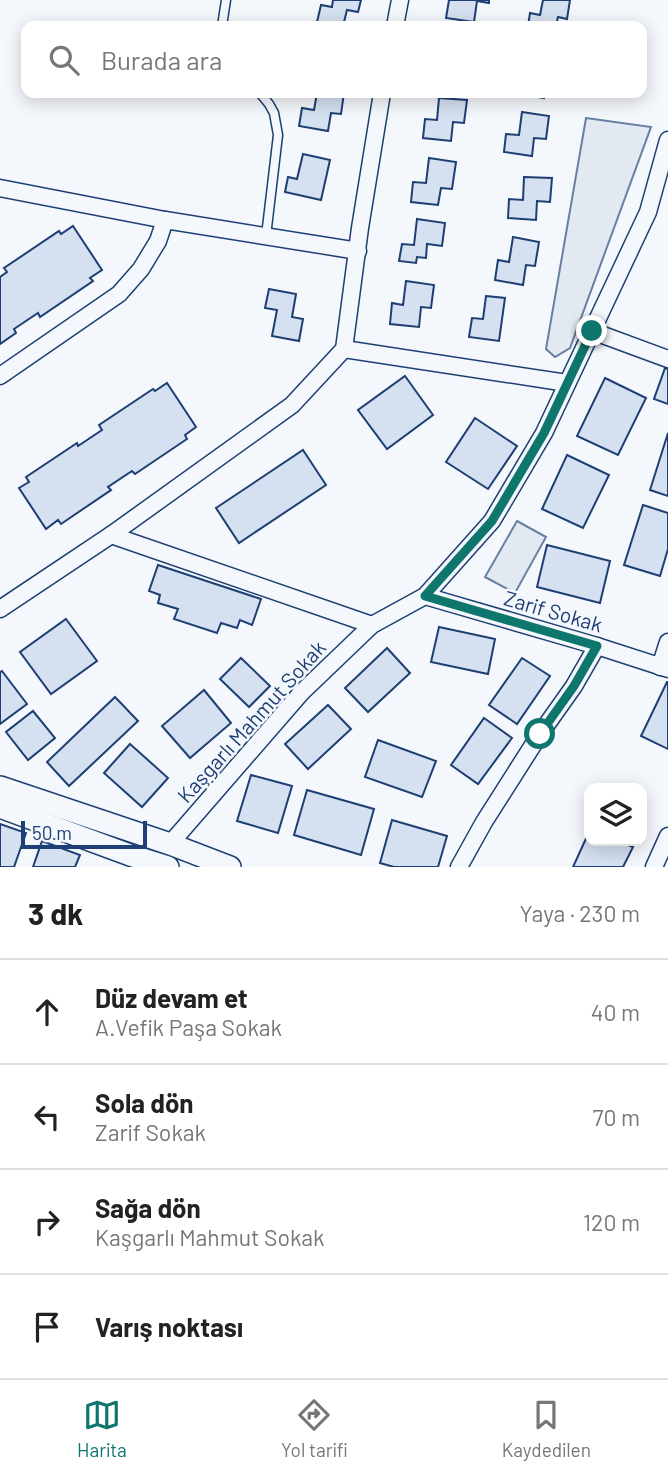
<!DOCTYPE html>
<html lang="tr">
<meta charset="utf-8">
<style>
body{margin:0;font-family:Barlow,sans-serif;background:#f6f6f6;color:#222}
.controls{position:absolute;right:21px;bottom:21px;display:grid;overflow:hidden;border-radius:14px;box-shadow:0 4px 18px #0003}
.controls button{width:63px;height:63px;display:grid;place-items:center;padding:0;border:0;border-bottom:2px solid #e0e0e0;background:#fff;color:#222;font:35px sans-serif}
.scale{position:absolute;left:21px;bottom:18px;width:126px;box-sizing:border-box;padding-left:7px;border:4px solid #1d3f73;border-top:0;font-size:19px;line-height:24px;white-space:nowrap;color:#1d3f73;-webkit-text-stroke:5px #f4f7fb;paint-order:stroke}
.stop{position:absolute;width:21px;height:21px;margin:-16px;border:5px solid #0f766e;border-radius:50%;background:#fff}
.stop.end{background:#0f766e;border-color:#fff;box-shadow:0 2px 7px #0008}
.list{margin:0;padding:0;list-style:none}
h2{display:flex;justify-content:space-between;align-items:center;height:91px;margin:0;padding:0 28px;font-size:30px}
h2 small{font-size:23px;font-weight:400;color:#767676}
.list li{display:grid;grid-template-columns:46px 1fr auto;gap:21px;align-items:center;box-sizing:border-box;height:105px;padding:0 28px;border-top:2px solid #e0e0e0}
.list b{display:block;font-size:26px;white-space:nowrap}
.list p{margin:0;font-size:23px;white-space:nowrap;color:#767676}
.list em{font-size:23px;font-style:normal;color:#767676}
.icon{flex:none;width:38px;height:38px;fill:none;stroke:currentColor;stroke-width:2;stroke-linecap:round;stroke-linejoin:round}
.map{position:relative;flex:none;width:668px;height:867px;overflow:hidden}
.search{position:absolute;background:#fff;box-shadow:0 4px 18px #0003;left:21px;right:21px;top:21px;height:77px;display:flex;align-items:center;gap:18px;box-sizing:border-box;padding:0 24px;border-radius:14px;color:#767676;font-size:26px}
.sheet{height:511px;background:#fff}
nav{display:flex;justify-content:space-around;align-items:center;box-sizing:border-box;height:98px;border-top:2px solid #e0e0e0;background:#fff;font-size:19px;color:#767676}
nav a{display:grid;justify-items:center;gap:4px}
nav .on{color:#0f766e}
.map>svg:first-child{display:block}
.park{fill:#e3e9f0;stroke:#687fa3;stroke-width:2}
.building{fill:#d5e0f0;stroke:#1d3f73;stroke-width:2}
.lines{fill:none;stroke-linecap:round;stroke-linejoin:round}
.lane-casing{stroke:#1d3f73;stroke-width:11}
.street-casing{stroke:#1d3f73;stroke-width:19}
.secondary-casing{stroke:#1d3f73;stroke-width:24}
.lane{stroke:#f4f7fb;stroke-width:8}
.street{stroke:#f4f7fb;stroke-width:16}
.secondary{stroke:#f4f7fb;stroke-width:21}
.route{stroke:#0f766e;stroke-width:9}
.labels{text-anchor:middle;stroke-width:5;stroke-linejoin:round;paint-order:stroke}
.street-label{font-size:21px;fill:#1d3f73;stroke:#f4f7fb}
</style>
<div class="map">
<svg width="668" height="867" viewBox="0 0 668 867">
<rect width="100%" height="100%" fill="#f4f7fb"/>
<g class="park">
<polygon points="586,118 651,127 570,348 555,357 546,349"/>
<polygon points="517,521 546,537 515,593 485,577"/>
</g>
<g class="building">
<polygon points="333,0 361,0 358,12 347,10 343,26 317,22 321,5 332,7"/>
<polygon points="449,0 489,0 489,3 477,1 474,22 446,18"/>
<polygon points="543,0 570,0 567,19 558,17 556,26 528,26 530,13 540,15"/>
<polygon points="317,93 344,93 341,114 331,113 328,131 299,126 302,108 314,110"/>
<polygon points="516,93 545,93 544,98"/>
<polygon points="439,98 467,100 464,123 453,122 451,141 423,138 425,119 437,120"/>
<polygon points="522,112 549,116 546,139 534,138 532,156 504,152 506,134 519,135"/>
<polygon points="303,154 330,160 321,200 285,192 288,177 297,179"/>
<polygon points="429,158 456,162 452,189 441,188 438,205 411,202 413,182 426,183"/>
<polygon points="524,177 552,178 550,202 537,201 536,220 508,218 509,199 523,200"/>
<polygon points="417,219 445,223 442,246 427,244 426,258 417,257 416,263 399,261 402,244 414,245"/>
<polygon points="73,226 102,270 90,278 93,281 40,317 38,313 14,329 16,333 0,344 0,277 7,272 4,268 59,231 61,234"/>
<polygon points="513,237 539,242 535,266 526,265 523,285 495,280 498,260 509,262"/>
<polygon points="406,281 434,285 431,308 421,307 419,327 390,324 392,303 403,305"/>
<polygon points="269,289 296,294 292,317 303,319 299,341 272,336 277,310 265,308"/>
<polygon points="486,296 505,298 499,341 469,337 472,318 483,319"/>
<polygon points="665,368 668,369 668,404 654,399"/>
<polygon points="405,376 433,415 387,449 358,410"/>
<polygon points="605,378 646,398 618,455 577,436"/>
<polygon points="167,383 196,427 185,435 187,439 135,474 132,471 108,487 111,490 61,524 58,520 46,529 19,488 29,482 26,477 77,443 78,446 102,430 99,425 153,389 155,391"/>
<polygon points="475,418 517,446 488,489 446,462"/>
<polygon points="668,433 668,496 650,490"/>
<polygon points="303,450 326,485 239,543 216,508"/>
<polygon points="567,455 609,475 583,528 542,509"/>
<polygon points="643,505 668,513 668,549 660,576 624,565"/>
<polygon points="547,545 610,561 600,603 537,587"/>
<polygon points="158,565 261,599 252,625 240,620 237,628 221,623 217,633 174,619 178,609 158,603 160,595 149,591"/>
<polygon points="66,619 97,661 51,694 20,652"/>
<polygon points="439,627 495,639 488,674 431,662"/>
<polygon points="387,648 410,673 368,712 345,688"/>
<polygon points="241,658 270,686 249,707 220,679"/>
<polygon points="522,658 550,676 517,724 489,705"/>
<polygon points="2,671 27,704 0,724 0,672"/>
<polygon points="667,682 668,682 668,749 641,736"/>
<polygon points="204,690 231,723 190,758 162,726"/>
<polygon points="115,697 138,721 69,786 47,762"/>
<polygon points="328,705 351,729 308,769 285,744"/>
<polygon points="33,711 55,738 28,760 6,732"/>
<polygon points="484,718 512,738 478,784 451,765"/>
<polygon points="378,740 436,761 422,797 365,777"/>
<polygon points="130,744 168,778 142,807 104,773"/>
<polygon points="251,775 292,786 278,833 237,821"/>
<polygon points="307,790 374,809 361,855 294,835"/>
<polygon points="392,820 447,836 438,867 394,867 380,863"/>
<polygon points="0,824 26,833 14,867 0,867"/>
<polygon points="589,832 589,841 618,841 633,847 623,867 573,867"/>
<polygon points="42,841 80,855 75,867 33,867"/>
</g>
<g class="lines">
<defs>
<g id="lane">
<polyline points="222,26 226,0"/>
<polyline points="260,93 269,104 274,113 278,135 266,236"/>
</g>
<g id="street">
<polyline points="395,26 400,0"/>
<polyline points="0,188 165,220 358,251"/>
<polyline points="592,331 668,359"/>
<polyline points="344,349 567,383"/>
<polyline points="0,376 119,294 141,269 158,241 165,220"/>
<polyline points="111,535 372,625"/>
<polyline points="425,596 597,646 668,669"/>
<polyline points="0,609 111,535 292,405 344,349 360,228 382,93"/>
<polyline points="660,667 668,642"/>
<polyline points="170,844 301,693 372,625 425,596 492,521 544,433 648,212 668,140"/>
<polyline points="459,867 484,822 540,734 574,686 597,646"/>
<polyline points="654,867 668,836"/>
</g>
<g id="secondary">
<polyline points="0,787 170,844 230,867"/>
<polyline points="0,807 130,855 168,867"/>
</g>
</defs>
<use href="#lane" class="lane-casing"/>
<use href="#street" class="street-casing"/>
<use href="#secondary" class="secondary-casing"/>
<use href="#lane" class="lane"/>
<use href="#street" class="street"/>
<use href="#secondary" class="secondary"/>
</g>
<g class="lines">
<polyline class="route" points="540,734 574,686 597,646 425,596 492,521 544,433 592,331"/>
</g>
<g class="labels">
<g class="street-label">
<text transform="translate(553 612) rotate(16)" y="7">Zarif Sokak</text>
<text transform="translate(252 722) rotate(-48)" y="7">Kaşgarlı Mahmut Sokak</text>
</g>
</g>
</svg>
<div class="controls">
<button><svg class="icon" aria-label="layers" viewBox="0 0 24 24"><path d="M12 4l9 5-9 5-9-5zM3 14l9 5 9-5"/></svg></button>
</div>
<div class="scale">50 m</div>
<div class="stop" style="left:540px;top:734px"></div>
<div class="stop end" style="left:592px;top:331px"></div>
<div class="search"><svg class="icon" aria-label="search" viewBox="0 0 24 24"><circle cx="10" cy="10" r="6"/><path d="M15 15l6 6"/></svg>Burada ara</div>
</div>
<section class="sheet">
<h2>3 dk<small>Yaya · 230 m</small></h2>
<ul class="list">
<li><svg class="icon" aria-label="ahead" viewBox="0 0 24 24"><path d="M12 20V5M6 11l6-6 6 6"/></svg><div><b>Düz devam et</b><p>A.Vefik Paşa Sokak</p></div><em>40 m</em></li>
<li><svg class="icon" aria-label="left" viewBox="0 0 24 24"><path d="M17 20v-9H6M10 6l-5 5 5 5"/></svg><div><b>Sola dön</b><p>Zarif Sokak</p></div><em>70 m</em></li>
<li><svg class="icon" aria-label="right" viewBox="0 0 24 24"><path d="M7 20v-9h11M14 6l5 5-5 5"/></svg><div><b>Sağa dön</b><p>Kaşgarlı Mahmut Sokak</p></div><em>120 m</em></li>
<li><svg class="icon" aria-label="arrive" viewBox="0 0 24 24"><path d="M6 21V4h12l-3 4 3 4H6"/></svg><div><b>Varış noktası</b></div></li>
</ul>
</section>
<nav>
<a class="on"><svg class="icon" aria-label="map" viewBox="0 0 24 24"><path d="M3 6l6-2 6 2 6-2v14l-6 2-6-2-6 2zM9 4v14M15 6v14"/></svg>Harita</a>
<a><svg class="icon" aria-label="directions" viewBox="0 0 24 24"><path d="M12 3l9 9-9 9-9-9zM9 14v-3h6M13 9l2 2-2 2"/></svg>Yol tarifi</a>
<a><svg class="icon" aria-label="saved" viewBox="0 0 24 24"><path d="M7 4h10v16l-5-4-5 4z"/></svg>Kaydedilen</a>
</nav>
